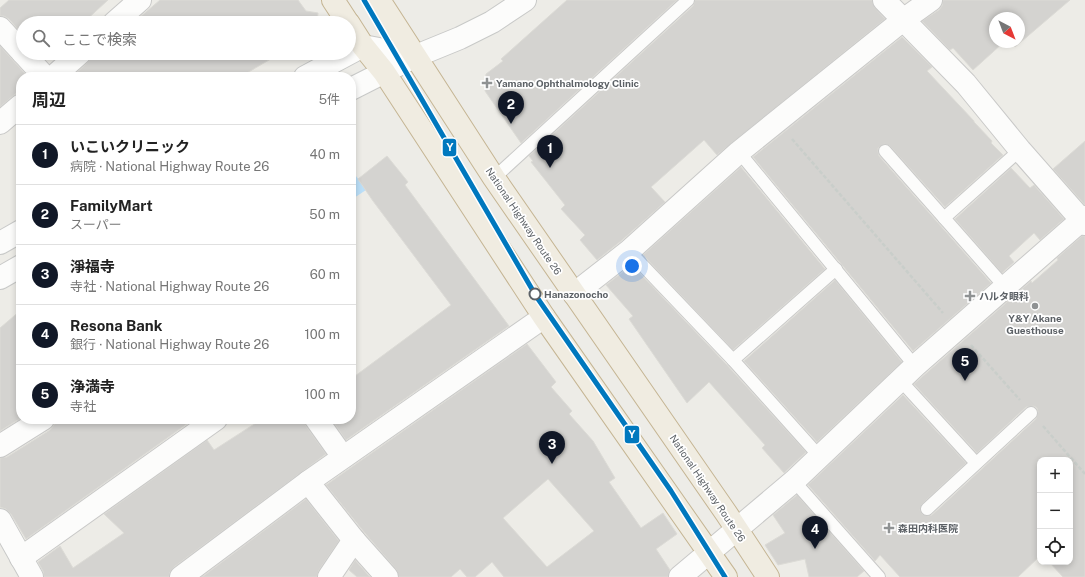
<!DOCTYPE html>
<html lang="ja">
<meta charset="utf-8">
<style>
body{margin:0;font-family:"Public Sans","Noto Sans JP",sans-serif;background:#f2f2f2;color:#222}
.controls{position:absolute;right:12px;bottom:12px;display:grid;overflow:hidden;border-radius:8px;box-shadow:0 2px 6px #0003}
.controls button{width:36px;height:36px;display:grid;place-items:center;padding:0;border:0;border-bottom:1px solid #e0e0e0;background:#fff;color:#222;font:20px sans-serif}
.compass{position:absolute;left:989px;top:12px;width:36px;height:36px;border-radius:50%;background:#fff;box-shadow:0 2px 6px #0003;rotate:138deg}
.you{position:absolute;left:632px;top:266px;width:14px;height:14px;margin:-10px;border:3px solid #fff;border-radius:50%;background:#1a73e8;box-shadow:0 0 0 6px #1a73e833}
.badge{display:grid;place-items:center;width:26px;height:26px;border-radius:50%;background:#111827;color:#fff;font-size:13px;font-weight:700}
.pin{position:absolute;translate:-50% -33px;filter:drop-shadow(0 1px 2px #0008)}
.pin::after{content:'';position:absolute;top:21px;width:14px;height:12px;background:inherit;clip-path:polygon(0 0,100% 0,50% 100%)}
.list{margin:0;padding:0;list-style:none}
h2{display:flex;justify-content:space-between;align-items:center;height:52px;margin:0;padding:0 16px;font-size:17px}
h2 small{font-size:13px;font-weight:400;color:#767676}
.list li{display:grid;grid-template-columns:26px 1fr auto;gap:12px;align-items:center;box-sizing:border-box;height:60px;padding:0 16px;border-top:1px solid #e0e0e0}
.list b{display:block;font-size:15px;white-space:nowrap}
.list p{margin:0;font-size:13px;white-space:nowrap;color:#767676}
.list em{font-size:13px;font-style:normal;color:#767676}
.icon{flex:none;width:22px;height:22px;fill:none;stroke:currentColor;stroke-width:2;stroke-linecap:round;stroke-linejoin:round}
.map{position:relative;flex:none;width:1085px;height:577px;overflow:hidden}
.search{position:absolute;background:#fff;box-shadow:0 2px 6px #0003;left:16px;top:16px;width:340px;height:44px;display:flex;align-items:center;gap:10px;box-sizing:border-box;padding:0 14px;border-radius:22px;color:#767676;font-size:15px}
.panel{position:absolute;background:#fff;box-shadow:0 2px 6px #0003;left:16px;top:72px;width:340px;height:352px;border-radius:16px}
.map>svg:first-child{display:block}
.water{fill:#bbdff8}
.building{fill:#d4d3d0;stroke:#dcdbd6;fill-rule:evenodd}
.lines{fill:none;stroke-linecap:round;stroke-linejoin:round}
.lane-casing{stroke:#c9c9c8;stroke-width:14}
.street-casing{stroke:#c9c9c8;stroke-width:24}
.secondary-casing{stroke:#c8c9c8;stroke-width:24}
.highway-casing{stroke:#c5b593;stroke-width:24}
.path{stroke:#c9ceca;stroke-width:2.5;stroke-dasharray:4 2;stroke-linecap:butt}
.lane{stroke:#fcfcfb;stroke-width:12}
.street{stroke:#fcfcfb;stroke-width:22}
.secondary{stroke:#fcfcfb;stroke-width:22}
.highway{stroke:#f0ece1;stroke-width:22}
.metro-1-casing{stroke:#fff;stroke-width:8}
.metro-1{stroke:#0078be;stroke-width:5}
.poi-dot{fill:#8f9293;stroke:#fff;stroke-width:1.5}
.stop-dot{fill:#fff;stroke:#5c6166;stroke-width:2}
.labels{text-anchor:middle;stroke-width:3.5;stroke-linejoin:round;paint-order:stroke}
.poi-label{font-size:10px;font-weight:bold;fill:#5c6166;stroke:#fff;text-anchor:start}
.street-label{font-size:10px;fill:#5c6166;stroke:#fff}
.stop-label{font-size:10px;font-weight:bold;fill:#5c6166;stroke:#fff;text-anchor:start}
.line-badge{stroke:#fff;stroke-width:1.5}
.badge-label{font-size:11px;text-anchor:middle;font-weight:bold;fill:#fff}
</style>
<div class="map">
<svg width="1085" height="577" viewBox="0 0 1085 577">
<rect width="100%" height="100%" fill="#edece7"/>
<polygon class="water" points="351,169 366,190 351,200"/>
<g class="building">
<polygon points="9,0 108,0 83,23 23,23 23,35 9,19 4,16 0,16 0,8"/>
<polygon points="160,0 298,0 306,11 318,13 317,23 133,23"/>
<polygon points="567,0 677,0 521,143 485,91 486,74 503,61 501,59"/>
<polygon points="695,0 872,0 875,8 885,19 717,155 704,140 651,187 665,202 621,241 597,260 580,240 585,235 561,209 565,205 531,162 533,161 529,156 693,6"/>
<polygon points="943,0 1070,0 1015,47 1011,42 1019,42 1019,18 995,18 995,42 1004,42 973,70 953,48 950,50 922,21 939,10 942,6"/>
<polygon points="902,37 932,67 927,71 974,121 974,122 992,141 991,143 1003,155 945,207 890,146 884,144 878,148 878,152 879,156 991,283 913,351 753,157"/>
<polygon points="0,46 28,77 21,77 21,89 0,107"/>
<polygon points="95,53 281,53 240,77 72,77 88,62 92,56"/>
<polygon points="1085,141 1085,205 1053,169"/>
<polygon points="387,156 408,182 405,185 509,326 346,440 331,419 351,419 351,379 451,305 373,201 358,179"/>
<polygon points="741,167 825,269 733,350 643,255"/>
<polygon points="1011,168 1030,188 1034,185 1064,219 1040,240 1034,233 1009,256 1014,262 1002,273 955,219"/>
<polygon points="1082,236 1085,236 1085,577 1063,577 1049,562 1070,562 1070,460 1040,460 1040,556 1018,577 900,577 880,555 875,561 808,485 903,395 966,463 922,504 920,510 922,514 928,516 932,515 1036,419 1038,412 1037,408 1034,406 1026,407 977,453 914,384 1031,281 1032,283 1058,260 1057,258"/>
<polygon points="632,265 727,365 806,452 784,473 762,448 765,445 709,382 687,403 629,319 633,316 606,285"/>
<polygon points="835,280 902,362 817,442 744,361"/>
<polygon points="21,310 21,418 0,431 0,328"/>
<path d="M 527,344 L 556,382 L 551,387 L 572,411 L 569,414 L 593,441 L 615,478 L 609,482 L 641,528 L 663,513 L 677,534 L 656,549 L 670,570 L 668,577 L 504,577 L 492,562 L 475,577 L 467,577 L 460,569 L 451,577 L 399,577 L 396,569 L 364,532 L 326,485 ZM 548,479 L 594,531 L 547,567 L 503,518 Z"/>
<polygon points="55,419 189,419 191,421 26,539 11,514 6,509 0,507 0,458 7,457 50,430 54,425"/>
<polygon points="262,419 304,419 306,426 326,454 174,567 170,572 169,577 44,577 43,571 38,562 60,546 73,568 124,533 104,514 207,440 214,450"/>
<polygon points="797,495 864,571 857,577 809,577 805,559 778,565 765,545 785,533 773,515"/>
<polygon points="306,499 339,541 319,570 317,577 202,577"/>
<polygon points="355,560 370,577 357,577 349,570"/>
</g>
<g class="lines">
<defs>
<g id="lane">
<polyline points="885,151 1005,287"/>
<polyline points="739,152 915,366"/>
<polyline points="494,178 688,0"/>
<polyline points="944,218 1020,150"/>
<polyline points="629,251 733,360 820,457"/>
<polyline points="733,360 836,269"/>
<polyline points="900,380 976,463"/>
<polyline points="794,481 879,577"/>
<polyline points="927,509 1031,413"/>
</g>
<g id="street">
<polyline points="884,0 966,84 1020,150 1085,224"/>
<polyline points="114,23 140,0"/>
<polyline points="0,28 23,53"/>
<polyline points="23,53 45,77"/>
<polyline points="53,77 80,53"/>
<polyline points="0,123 21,105"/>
<polyline points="574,294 629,251 739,152 903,20 931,0"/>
<polyline points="316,419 343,457"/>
<polyline points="0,446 43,419"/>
<polyline points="308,482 354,540 387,577"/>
<polyline points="21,558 216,419"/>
<polyline points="181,577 308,482 544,317"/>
<polyline points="329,577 354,540"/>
<polyline points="680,577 794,481 915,366 1085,217"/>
</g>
<g id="secondary">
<polyline points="305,77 363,46 416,56"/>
<polyline points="351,89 416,56 460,38 492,22 525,0"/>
<polyline points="0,243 21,231"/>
<polyline points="0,278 21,266"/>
<polyline points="0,520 32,577"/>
</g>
<g id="highway">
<polyline points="333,0 348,23"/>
<polyline points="379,0 494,178 726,513 768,577"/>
<polyline points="349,24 363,46 384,72 544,317 726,577"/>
</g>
</defs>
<use href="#lane" class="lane-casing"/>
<use href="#street" class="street-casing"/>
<use href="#secondary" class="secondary-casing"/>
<use href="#highway" class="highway-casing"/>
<g class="path">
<polyline points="792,139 943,313"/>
<polyline points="971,345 1020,400"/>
<polyline points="1043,426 1085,474"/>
</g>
<use href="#lane" class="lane"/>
<use href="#street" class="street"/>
<use href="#secondary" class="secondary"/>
<use href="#highway" class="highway"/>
<defs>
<polyline id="metro-1" points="364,0 536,296 671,491 725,577"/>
</defs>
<use href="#metro-1" class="metro-1-casing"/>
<use href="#metro-1" class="metro-1"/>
</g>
<g class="poi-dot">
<path d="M485 77h4v4h4v4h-4v4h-4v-4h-4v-4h4z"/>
<path d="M968 290h4v4h4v4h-4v4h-4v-4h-4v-4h4z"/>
<circle cx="1035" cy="306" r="4"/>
<path d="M887 522h4v4h4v4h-4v4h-4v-4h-4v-4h4z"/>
</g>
<circle class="stop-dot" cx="535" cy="294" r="5.5"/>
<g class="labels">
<g class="poi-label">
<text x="496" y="87">Yamano Ophthalmology Clinic</text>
<text x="979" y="300">ハルタ眼科</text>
<text x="1035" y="322" text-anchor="middle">Y&amp;Y Akane<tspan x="1035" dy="12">Guesthouse</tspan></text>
<text x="898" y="532">森田内科医院</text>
</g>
<g class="street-label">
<text transform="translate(524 221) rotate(56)" y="4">National Highway Route 26</text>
<text transform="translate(708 488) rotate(56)" y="4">National Highway Route 26</text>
</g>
<g class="stop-label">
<text x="544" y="298">Hanazonocho</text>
</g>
</g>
<g class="line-badge">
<rect x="442" y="138" width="15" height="19" rx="4" fill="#0078be"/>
<rect x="624" y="425" width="16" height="19" rx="4" fill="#0078be"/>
</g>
<g class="badge-label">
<text x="450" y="151">Y</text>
<text x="632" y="438">Y</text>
</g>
</svg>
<div class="controls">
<button>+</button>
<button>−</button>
<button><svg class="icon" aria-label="locate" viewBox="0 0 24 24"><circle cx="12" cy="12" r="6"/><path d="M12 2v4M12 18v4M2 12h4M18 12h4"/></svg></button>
</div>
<svg class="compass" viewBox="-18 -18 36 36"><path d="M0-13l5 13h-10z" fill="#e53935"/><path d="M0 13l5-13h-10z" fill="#767676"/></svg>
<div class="you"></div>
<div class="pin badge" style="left:550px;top:168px">1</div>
<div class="pin badge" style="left:511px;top:124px">2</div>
<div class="pin badge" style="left:552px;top:464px">3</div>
<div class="pin badge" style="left:815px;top:549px">4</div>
<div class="pin badge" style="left:965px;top:381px">5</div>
<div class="search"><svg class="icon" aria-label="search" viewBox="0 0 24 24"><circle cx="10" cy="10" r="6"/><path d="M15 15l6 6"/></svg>ここで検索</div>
<section class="panel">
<h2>周辺<small>5件</small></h2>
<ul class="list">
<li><span class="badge">1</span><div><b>いこいクリニック</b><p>病院 · National Highway Route 26</p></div><em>40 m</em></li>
<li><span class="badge">2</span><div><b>FamilyMart</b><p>スーパー</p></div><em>50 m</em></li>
<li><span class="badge">3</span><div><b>淨福寺</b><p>寺社 · National Highway Route 26</p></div><em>60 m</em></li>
<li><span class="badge">4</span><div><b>Resona Bank</b><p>銀行 · National Highway Route 26</p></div><em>100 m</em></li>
<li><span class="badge">5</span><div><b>浄満寺</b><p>寺社</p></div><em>100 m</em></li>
</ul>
</section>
</div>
